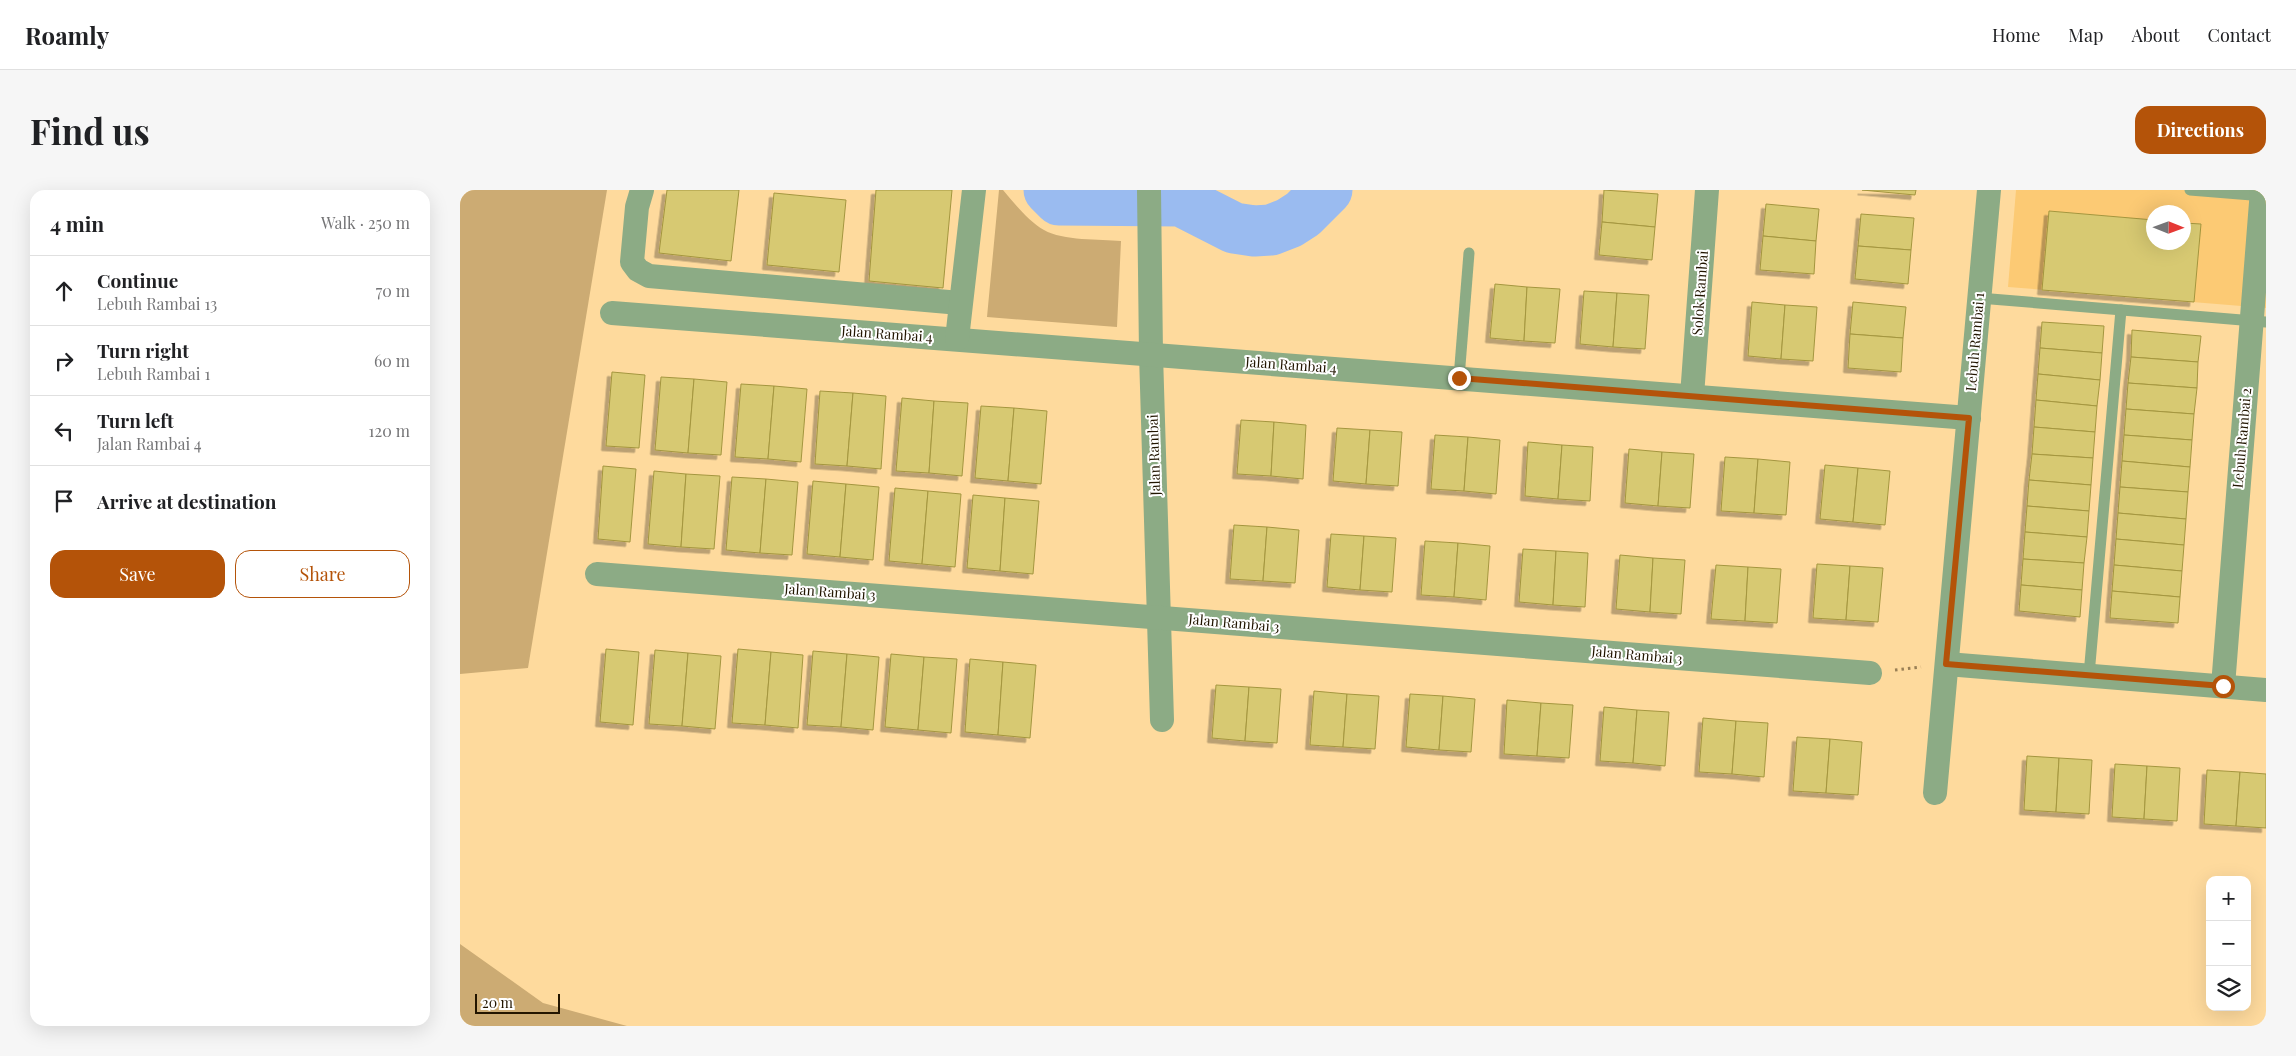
<!DOCTYPE html>
<meta charset="utf-8">
<style>
body{margin:0;font-family:"Playfair Display",serif;background:#f6f6f6;color:#202124}
.controls{position:absolute;right:15px;bottom:15px;display:grid;overflow:hidden;border-radius:10px;box-shadow:0 5px 20px #0002}
.controls button{width:45px;height:45px;display:grid;place-items:center;padding:0;border:0;border-bottom:1px solid #e0e0e0;background:#fff;color:#202124;font:25px sans-serif}
.compass{position:absolute;left:1686px;top:15px;width:45px;height:45px;border-radius:50%;background:#fff;box-shadow:0 5px 20px #0002;rotate:91deg}
.scale{position:absolute;left:15px;bottom:12px;width:85px;box-sizing:border-box;padding-left:5px;border:2px solid #221500;border-top:0;font-size:14px;line-height:18px;white-space:nowrap;color:#221500;-webkit-text-stroke:4px #fff;paint-order:stroke}
.stop{position:absolute;width:15px;height:15px;margin:-11px;border:4px solid #b45309;border-radius:50%;background:#fff}
.stop.end{background:#b45309;border-color:#fff;box-shadow:0 1px 5px #0008}
.list{margin:0;padding:0;list-style:none}
h2{display:flex;justify-content:space-between;align-items:center;height:65px;margin:0;padding:0 20px;font-size:21px}
h2 small{font-size:16px;font-weight:400;color:#757577}
.list li{display:grid;grid-template-columns:32px 1fr auto;gap:15px;align-items:center;box-sizing:border-box;height:70px;padding:0 20px;border-top:1px solid #e0e0e0}
.list b{display:block;font-size:19px;white-space:nowrap}
.list p{margin:0;font-size:16px;white-space:nowrap;color:#757577}
.list em{font-size:16px;font-style:normal;color:#757577}
.actions{display:flex;gap:10px;padding:15px 20px}
.actions a{flex:1;padding:11px 0;border:1px solid #b45309;border-radius:15px;text-align:center;font-size:18px;color:#b45309}
.actions .main{background:#b45309;color:#fff}
.icon{flex:none;width:28px;height:28px;fill:none;stroke:currentColor;stroke-width:2;stroke-linecap:round;stroke-linejoin:round}
.map{position:relative;flex:none;width:1806px;height:836px;overflow:hidden;border-radius:15px}
header{display:flex;align-items:center;gap:30px;box-sizing:border-box;height:70px;padding:0 25px;background:#fff;border-bottom:1px solid #e0e0e0}
header strong{font-size:24px}
nav{display:flex;gap:28px;margin-inline-start:auto;font-size:18px}
.intro{display:flex;align-items:center;justify-content:space-between;box-sizing:border-box;height:120px;padding:0 30px}
h1{margin:0;font-size:35px}
.button{padding:12px 22px;border-radius:15px;background:#b45309;color:#fff;font-size:18px;font-weight:700}
main{display:flex;gap:30px;padding:0 30px}
aside{flex:1;background:#fff;border-radius:15px;box-shadow:0 5px 20px #0002}
.map>svg:first-child{display:block}
.built{fill:#fcca74;fill-rule:evenodd}
.green{fill:#ccab73}
.lines{fill:none;stroke-linecap:round;stroke-linejoin:round}
.river{stroke:#9abbf0;stroke-width:51}
.building{fill:#d7c972;stroke:#a4963f;filter:url(#shadow)}
.path{stroke:#997f55;stroke-width:3;stroke-dasharray:2.5 4;stroke-linecap:butt}
.service{stroke:#8cab85;stroke-width:11}
.minor{stroke:#8cab85;stroke-width:24}
.route{stroke:#b45309;stroke-width:6}
.labels{text-anchor:middle;stroke-width:4;stroke-linejoin:round;paint-order:stroke}
.street-label{font-size:14px;fill:#221500;stroke:#fff}
</style>
<header>
<strong>Roamly</strong>
<nav><a>Home</a><a>Map</a><a>About</a><a>Contact</a></nav>
</header>
<div class="intro"><h1>Find us</h1><a class="button">Directions</a></div>
<main>
<aside>
<h2>4 min<small>Walk · 250 m</small></h2>
<ul class="list">
<li><svg class="icon" aria-label="ahead" viewBox="0 0 24 24"><path d="M12 20V5M6 11l6-6 6 6"/></svg><div><b>Continue</b><p>Lebuh Rambai 13</p></div><em>70 m</em></li>
<li><svg class="icon" aria-label="right" viewBox="0 0 24 24"><path d="M7 20v-9h11M14 6l5 5-5 5"/></svg><div><b>Turn right</b><p>Lebuh Rambai 1</p></div><em>60 m</em></li>
<li><svg class="icon" aria-label="left" viewBox="0 0 24 24"><path d="M17 20v-9H6M10 6l-5 5 5 5"/></svg><div><b>Turn left</b><p>Jalan Rambai 4</p></div><em>120 m</em></li>
<li><svg class="icon" aria-label="arrive" viewBox="0 0 24 24"><path d="M6 21V4h12l-3 4 3 4H6"/></svg><div><b>Arrive at destination</b></div></li>
</ul>
<div class="actions"><a class="main">Save</a><a>Share</a></div>
</aside>
<div class="map">
<svg width="1806" height="836" viewBox="0 0 1806 836">
<defs>
<filter id="shadow"><feDropShadow dx="-4.5" dy="4.5" stdDeviation="0" flood-color="#0004"/></filter>
</defs>
<rect width="100%" height="100%" fill="#feda9d"/>
<path class="built" d="M 1556,0 L 1806,0 L 1806,118 L 1548,97 ZM 1694,22 L 1724,22 L 1724,52 L 1694,52 Z"/>
<g class="green">
<polygon points="0,0 147,0 68,478 0,484"/>
<path d="M 539,0 L 543,0 C 555,14 568,31 584,40 C 603,51 640,49 661,51 L 657,137 L 527,127 Z"/>
<polygon points="0,754 83,813 167,836 0,836"/>
</g>
<g class="lines">
<polyline class="river" points="589,0 599,10 721,11 774,38 794,41 811,40 829,33 843,24 867,0"/>
</g>
<g class="building">
<polygon points="207,0 279,0 271,71 199,63"/>
<polygon points="416,0 492,0 483,98 409,91"/>
<polygon points="1144,0 1198,4 1195,37 1142,32"/>
<polygon points="1402,0 1456,0 1455,5"/>
<polygon points="314,3 386,10 379,82 307,75"/>
<polygon points="1306,14 1359,19 1356,51 1303,46"/>
<polygon points="1589,21 1694,30 1694,52 1724,52 1724,33 1741,34 1734,112 1582,100"/>
<polygon points="1401,24 1454,28 1451,60 1398,56"/>
<polygon points="1142,32 1195,37 1192,70 1139,65"/>
<polygon points="1303,46 1356,51 1354,84 1300,80"/>
<polygon points="1398,56 1451,60 1448,94 1395,89"/>
<polygon points="1035,94 1067,97 1064,151 1030,148"/>
<polygon points="1067,97 1100,99 1095,153 1064,151"/>
<polygon points="1124,101 1157,103 1153,157 1120,154"/>
<polygon points="1157,103 1189,105 1185,159 1153,157"/>
<polygon points="1292,112 1325,115 1321,169 1288,166"/>
<polygon points="1393,112 1446,117 1443,148 1390,144"/>
<polygon points="1325,115 1357,117 1353,171 1321,169"/>
<polygon points="1582,132 1644,136 1642,163 1580,158"/>
<polygon points="1672,140 1741,146 1738,172 1671,167"/>
<polygon points="1390,144 1443,148 1441,182 1388,178"/>
<polygon points="1580,158 1642,163 1640,190 1578,184"/>
<polygon points="1671,167 1738,172 1737,198 1668,193"/>
<polygon points="152,182 185,185 179,258 146,256"/>
<polygon points="1578,184 1640,190 1637,216 1576,210"/>
<polygon points="201,187 234,189 228,263 195,260"/>
<polygon points="234,189 267,192 261,265 228,263"/>
<polygon points="1668,193 1737,198 1734,224 1666,219"/>
<polygon points="281,194 314,196 308,269 275,267"/>
<polygon points="314,196 347,199 341,272 308,269"/>
<polygon points="360,201 393,203 387,276 355,274"/>
<polygon points="393,203 426,206 421,279 387,276"/>
<polygon points="442,208 474,211 469,283 436,281"/>
<polygon points="1576,210 1637,216 1635,242 1574,237"/>
<polygon points="474,211 508,213 502,286 469,283"/>
<polygon points="521,216 554,218 548,291 515,288"/>
<polygon points="554,218 587,221 581,294 548,291"/>
<polygon points="1666,219 1734,224 1732,250 1664,245"/>
<polygon points="781,230 814,232 811,286 777,284"/>
<polygon points="814,232 846,235 843,289 811,286"/>
<polygon points="1574,237 1635,242 1633,268 1572,264"/>
<polygon points="877,238 910,240 906,294 873,291"/>
<polygon points="910,240 942,242 938,296 906,294"/>
<polygon points="975,245 1008,247 1004,301 971,299"/>
<polygon points="1664,245 1732,250 1730,277 1662,271"/>
<polygon points="1008,247 1040,250 1036,304 1004,301"/>
<polygon points="1068,252 1102,255 1098,309 1065,306"/>
<polygon points="1102,255 1133,257 1130,311 1098,309"/>
<polygon points="1169,259 1202,262 1198,316 1165,313"/>
<polygon points="1202,262 1234,264 1230,318 1198,316"/>
<polygon points="1572,264 1633,268 1631,295 1569,290"/>
<polygon points="1265,267 1298,269 1294,323 1261,321"/>
<polygon points="1298,269 1330,272 1326,325 1294,323"/>
<polygon points="1662,271 1730,277 1728,302 1660,297"/>
<polygon points="1365,275 1398,278 1393,332 1360,329"/>
<polygon points="143,276 176,279 170,352 138,349"/>
<polygon points="1398,278 1430,281 1425,335 1393,332"/>
<polygon points="194,281 226,284 221,357 188,354"/>
<polygon points="226,284 260,286 254,359 221,357"/>
<polygon points="272,287 306,289 300,363 266,360"/>
<polygon points="306,289 338,292 332,365 300,363"/>
<polygon points="1569,290 1631,295 1629,321 1567,316"/>
<polygon points="353,291 386,294 380,367 347,364"/>
<polygon points="386,294 419,297 413,370 380,367"/>
<polygon points="1660,297 1728,302 1726,329 1658,323"/>
<polygon points="435,298 468,301 462,374 429,371"/>
<polygon points="468,301 501,304 495,377 462,374"/>
<polygon points="513,305 545,308 540,381 507,378"/>
<polygon points="545,308 579,311 573,384 540,381"/>
<polygon points="1567,316 1629,321 1627,347 1565,342"/>
<polygon points="1658,323 1726,329 1724,355 1656,349"/>
<polygon points="774,335 807,337 803,391 770,389"/>
<polygon points="807,337 839,340 835,393 803,391"/>
<polygon points="1565,342 1627,347 1624,373 1563,369"/>
<polygon points="871,344 904,346 900,400 867,397"/>
<polygon points="904,346 936,348 932,402 900,400"/>
<polygon points="1656,349 1724,355 1722,381 1654,375"/>
<polygon points="965,351 998,353 994,407 961,405"/>
<polygon points="998,353 1030,356 1026,410 994,407"/>
<polygon points="1063,359 1096,361 1093,415 1059,412"/>
<polygon points="1096,361 1128,363 1125,417 1093,415"/>
<polygon points="1160,365 1193,368 1190,422 1156,419"/>
<polygon points="1193,368 1225,370 1221,424 1190,422"/>
<polygon points="1563,369 1624,373 1622,400 1561,395"/>
<polygon points="1357,374 1390,376 1386,430 1353,428"/>
<polygon points="1256,375 1288,377 1285,431 1251,429"/>
<polygon points="1654,375 1722,381 1720,407 1652,401"/>
<polygon points="1390,376 1423,378 1418,432 1386,430"/>
<polygon points="1288,377 1321,379 1317,433 1285,431"/>
<polygon points="1561,395 1622,400 1620,427 1559,421"/>
<polygon points="1652,401 1720,407 1718,433 1650,428"/>
<polygon points="146,459 179,462 173,535 140,532"/>
<polygon points="278,459 311,462 305,535 272,533"/>
<polygon points="195,460 228,463 222,536 189,534"/>
<polygon points="353,461 387,464 381,537 347,535"/>
<polygon points="311,462 343,465 338,538 305,535"/>
<polygon points="228,463 261,466 255,539 222,536"/>
<polygon points="387,464 419,467 413,540 381,537"/>
<polygon points="431,464 464,467 458,540 425,537"/>
<polygon points="464,467 497,469 491,543 458,540"/>
<polygon points="510,469 543,472 538,545 505,542"/>
<polygon points="543,472 576,475 570,548 538,545"/>
<polygon points="756,495 789,497 785,551 752,548"/>
<polygon points="789,497 821,499 817,553 785,551"/>
<polygon points="854,501 887,504 883,557 850,555"/>
<polygon points="887,504 919,506 915,559 883,557"/>
<polygon points="950,504 983,506 979,560 946,557"/>
<polygon points="983,506 1015,509 1011,562 979,560"/>
<polygon points="1047,510 1081,513 1077,566 1044,564"/>
<polygon points="1081,513 1113,515 1109,568 1077,566"/>
<polygon points="1144,517 1177,520 1173,573 1140,571"/>
<polygon points="1177,520 1209,522 1205,576 1173,573"/>
<polygon points="1243,528 1276,531 1272,584 1239,582"/>
<polygon points="1276,531 1308,533 1304,587 1272,584"/>
<polygon points="1337,547 1370,549 1366,603 1333,601"/>
<polygon points="1370,549 1402,552 1398,605 1366,603"/>
<polygon points="1567,566 1599,568 1596,622 1564,620"/>
<polygon points="1599,568 1632,570 1629,624 1596,622"/>
<polygon points="1655,574 1687,576 1684,629 1652,627"/>
<polygon points="1687,576 1720,578 1717,631 1684,629"/>
<polygon points="1747,580 1780,582 1776,636 1744,634"/>
<polygon points="1780,582 1806,584 1806,638 1776,636"/>
</g>
<g class="lines">
<polyline class="path" points="1435,480 1461,477"/>
<g class="service">
<polyline points="1730,0 1804,6"/>
<polyline points="1519,108 1806,132"/>
<polyline points="999,188 1009,63"/>
<polyline points="1629,485 1661,120"/>
</g>
<g class="minor">
<polyline points="182,0 177,17 172,72 178,80 189,86 500,113"/>
<polyline points="689,0 691,164 702,530"/>
<polyline points="152,123 1509,228"/>
<polyline points="497,149 514,0"/>
<polyline points="1232,206 1247,0"/>
<polyline points="137,384 1410,483"/>
<polyline points="1487,474 1806,500"/>
<polyline points="1763,496 1802,0"/>
<polyline points="1475,603 1529,0"/>
</g>
</g>
<g class="lines">
<polyline class="route" points="999,188 1509,228 1486,474 1763,496"/>
</g>
<g class="labels">
<g class="street-label">
<text transform="translate(1240 103) rotate(-86)" y="5">Solok Rambai</text>
<text transform="translate(427 144) rotate(4)" y="5">Jalan Rambai 4</text>
<text transform="translate(1515 152) rotate(-85)" y="5">Lebuh Rambai 1</text>
<text transform="translate(831 175) rotate(4)" y="5">Jalan Rambai 4</text>
<text transform="translate(1782 248) rotate(-85)" y="5">Lebuh Rambai 2</text>
<text transform="translate(694 265) rotate(-92)" y="5">Jalan Rambai</text>
<text transform="translate(370 402) rotate(4)" y="5">Jalan Rambai 3</text>
<text transform="translate(774 433) rotate(5)" y="5">Jalan Rambai 3</text>
<text transform="translate(1177 465) rotate(5)" y="5">Jalan Rambai 3</text>
</g>
</g>
</svg>
<div class="controls">
<button>+</button>
<button>−</button>
<button><svg class="icon" aria-label="layers" viewBox="0 0 24 24"><path d="M12 4l9 5-9 5-9-5zM3 14l9 5 9-5"/></svg></button>
</div>
<svg class="compass" viewBox="-18 -18 36 36"><path d="M0-13l5 13h-10z" fill="#e53935"/><path d="M0 13l5-13h-10z" fill="#757577"/></svg>
<div class="scale">20 m</div>
<div class="stop" style="left:1763px;top:496px"></div>
<div class="stop end" style="left:999px;top:188px"></div>
</div>
</main>
